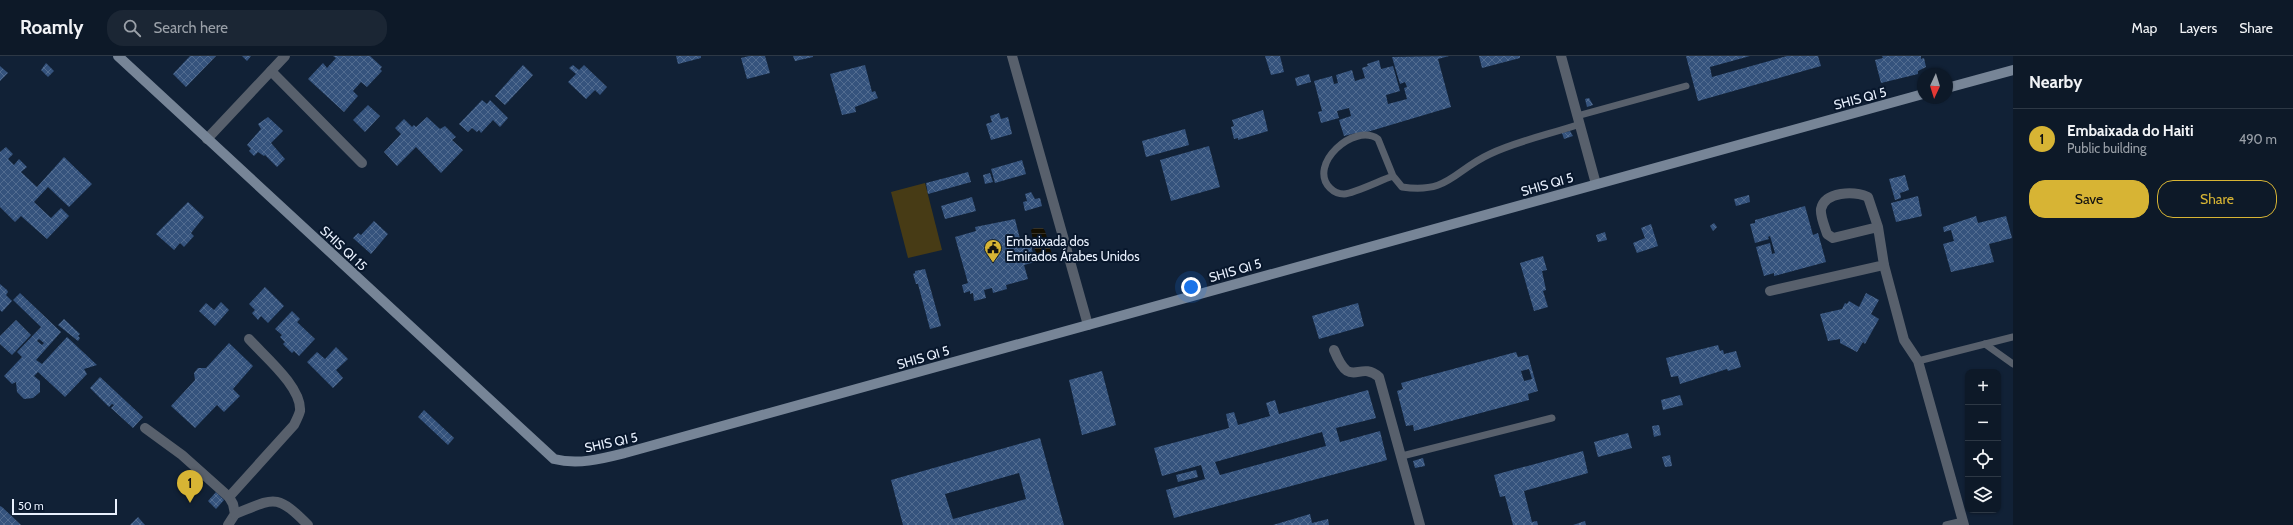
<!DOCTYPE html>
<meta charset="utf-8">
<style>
body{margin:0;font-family:Cabin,sans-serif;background:#1b2634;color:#f1f3f6}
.controls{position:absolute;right:12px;bottom:12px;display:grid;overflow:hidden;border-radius:8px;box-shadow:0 1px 3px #0004}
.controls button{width:36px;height:36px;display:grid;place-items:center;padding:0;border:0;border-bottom:1px solid #2d3845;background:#0d1928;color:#f1f3f6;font:20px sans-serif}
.compass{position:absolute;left:1917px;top:12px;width:36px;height:36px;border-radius:50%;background:#0d1928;box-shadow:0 1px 3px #0004;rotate:184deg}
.scale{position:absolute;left:12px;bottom:10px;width:105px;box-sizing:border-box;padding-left:4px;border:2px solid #e9f1fe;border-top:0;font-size:11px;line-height:14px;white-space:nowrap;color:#e9f1fe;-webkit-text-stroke:3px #08172c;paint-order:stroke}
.you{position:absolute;left:1191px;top:231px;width:14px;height:14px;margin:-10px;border:3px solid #fff;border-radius:50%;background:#1a73e8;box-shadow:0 0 0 6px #1a73e833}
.badge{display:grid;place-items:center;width:26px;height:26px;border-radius:50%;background:#d7b434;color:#111;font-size:13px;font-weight:700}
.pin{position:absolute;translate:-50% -33px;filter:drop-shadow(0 1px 2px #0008)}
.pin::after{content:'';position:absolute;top:21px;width:14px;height:12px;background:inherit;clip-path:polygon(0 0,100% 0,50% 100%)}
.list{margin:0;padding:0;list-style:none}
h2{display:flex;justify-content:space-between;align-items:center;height:52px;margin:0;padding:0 16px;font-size:17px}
h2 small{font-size:13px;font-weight:400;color:#9aa0a8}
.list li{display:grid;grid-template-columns:26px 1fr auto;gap:12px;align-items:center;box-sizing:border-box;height:60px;padding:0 16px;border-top:1px solid #2d3845}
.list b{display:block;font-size:15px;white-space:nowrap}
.list p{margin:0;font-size:13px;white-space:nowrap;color:#9aa0a8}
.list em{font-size:13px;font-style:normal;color:#9aa0a8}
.actions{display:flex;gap:8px;padding:12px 16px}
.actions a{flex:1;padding:9px 0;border:1px solid #d7b434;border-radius:16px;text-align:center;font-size:14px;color:#d7b434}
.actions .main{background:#d7b434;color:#111}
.icon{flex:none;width:22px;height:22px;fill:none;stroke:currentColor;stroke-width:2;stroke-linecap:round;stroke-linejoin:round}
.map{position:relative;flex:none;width:2013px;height:469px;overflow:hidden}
header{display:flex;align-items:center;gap:24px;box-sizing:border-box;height:56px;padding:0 20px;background:#0d1928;border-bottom:1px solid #2d3845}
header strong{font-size:19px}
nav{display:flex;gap:22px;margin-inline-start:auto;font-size:14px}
.search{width:280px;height:36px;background:#1b2634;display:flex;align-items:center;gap:10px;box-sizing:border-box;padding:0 14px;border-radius:16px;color:#9aa0a8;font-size:15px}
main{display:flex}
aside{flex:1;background:#0d1928}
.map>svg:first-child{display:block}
.park{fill:#473b15}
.water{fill:url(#water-rules)}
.building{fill:url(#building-cross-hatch);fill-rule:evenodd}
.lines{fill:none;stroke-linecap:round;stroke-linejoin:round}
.lane{stroke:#58606c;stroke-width:7}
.street{stroke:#58606c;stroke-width:10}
.secondary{stroke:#778597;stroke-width:10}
.labels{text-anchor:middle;stroke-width:4;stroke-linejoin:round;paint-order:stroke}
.street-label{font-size:13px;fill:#e9f1fe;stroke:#08172c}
.poi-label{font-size:13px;fill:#e9f1fe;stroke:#08172c;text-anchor:start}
</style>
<header>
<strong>Roamly</strong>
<div class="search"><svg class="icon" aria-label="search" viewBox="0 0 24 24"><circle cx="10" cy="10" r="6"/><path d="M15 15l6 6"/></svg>Search here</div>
<nav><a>Map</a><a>Layers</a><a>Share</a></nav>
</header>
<main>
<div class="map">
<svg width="2013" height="469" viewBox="0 0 2013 469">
<defs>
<pattern id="water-rules" width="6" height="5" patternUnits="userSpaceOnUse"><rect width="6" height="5" fill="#140f01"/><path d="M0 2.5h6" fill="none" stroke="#363227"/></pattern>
<pattern id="building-cross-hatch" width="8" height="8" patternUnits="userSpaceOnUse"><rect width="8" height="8" fill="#35537d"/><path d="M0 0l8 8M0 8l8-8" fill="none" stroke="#526c90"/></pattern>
</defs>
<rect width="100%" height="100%" fill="#112136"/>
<polygon class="park" points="925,127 942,194 908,202 891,136"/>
<path class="water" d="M 1034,172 L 1043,172 L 1045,175 L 1053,202 L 1049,205 C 1033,203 1034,188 1031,174 Z"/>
<g class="building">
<polygon points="190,0 216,0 186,31 173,18"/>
<polygon points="242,0 251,0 247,5"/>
<polygon points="333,0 370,0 382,11 380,13 382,15 367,31 361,26 353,35 358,40 344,56 308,23 323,7 327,12 336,2"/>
<polygon points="676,0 701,0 701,2 678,8"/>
<polygon points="749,0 765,0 770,17 747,23 741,2"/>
<polygon points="793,0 813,0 813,1 795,5"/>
<polygon points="1265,0 1280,0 1284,16 1271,19"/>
<polygon points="1449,0 1438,3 1451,51 1357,79 1356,77 1344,80 1339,64 1351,60 1349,52 1337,55 1339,62 1321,67 1318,56 1322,55 1314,25 1332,20 1334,28 1338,27 1336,19 1352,14 1355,25 1365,22 1362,12 1368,10 1367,8 1379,4 1381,13 1393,10 1400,35 1386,39 1388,48 1407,43 1404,32 1407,31 1405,26 1400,28 1392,1"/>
<polygon points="1479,0 1520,0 1520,2 1482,12"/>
<polygon points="1686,0 1750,0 1710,11 1712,21 1787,0 1818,0 1821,10 1698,45"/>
<polygon points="1882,0 1921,0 1921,3 1924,2 1926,11 1918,15 1918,18 1881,27 1875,4 1883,2"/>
<polygon points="46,7 54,15 48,21 41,14"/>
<polygon points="523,9 533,19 505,49 495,40"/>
<polygon points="573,9 579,14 584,9 607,31 600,39 595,34 586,43 568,26 576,18 569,12"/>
<polygon points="865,9 872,36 875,35 878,42 855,51 856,56 842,59 830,18"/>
<polygon points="0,10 8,17 0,25"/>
<polygon points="1309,18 1311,26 1297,30 1295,22"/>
<polygon points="1589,42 1593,49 1587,51 1585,43"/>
<polygon points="482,44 487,48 490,44 508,62 500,71 493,64 481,77 479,74 477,76 472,72 468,76 459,68"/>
<polygon points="368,49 380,60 365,76 353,64"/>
<polygon points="1263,54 1268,75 1238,84 1238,82 1234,83 1231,71 1234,70 1232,64"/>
<polygon points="999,57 1001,63 1008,61 1012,78 991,84 986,68 992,66 990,60"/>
<polygon points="268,61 283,75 271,87 285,103 277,111 265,99 264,100 258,96 254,100 249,95 251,93 247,89 261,73 258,68"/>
<polygon points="427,61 440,73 445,70 456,81 452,84 463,94 441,117 416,91 397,110 384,96 401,78 395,72 404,63 412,71 414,69 416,71"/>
<polygon points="1185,73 1189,89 1146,101 1142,85"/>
<polygon points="1570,75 1573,80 1564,83 1562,77"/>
<polygon points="1209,90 1220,131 1171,145 1160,104"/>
<polygon points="6,91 13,98 8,103 14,109 19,103 27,111 21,116 37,131 64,101 92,128 69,151 48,131 34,146 51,162 61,152 69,160 47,183 21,160 15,166 0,151 0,96"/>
<polygon points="1022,104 1026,118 995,127 991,113"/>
<polygon points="968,116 971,126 928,138 926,127"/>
<polygon points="990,117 993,126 985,128 983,119"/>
<polygon points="1905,119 1909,134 1900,137 1901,142 1895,144 1889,123"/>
<polygon points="1031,136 1035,143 1040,142 1042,150 1025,155 1023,146 1027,145 1025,138"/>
<polygon points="1749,139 1750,146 1736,150 1734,143"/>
<polygon points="1918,140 1922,160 1896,166 1891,147"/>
<polygon points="972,141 976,155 945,163 941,150"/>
<polygon points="188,146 204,161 191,177 194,180 184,191 180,187 174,194 156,178"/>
<polygon points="1805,150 1813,179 1818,177 1826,206 1774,220 1774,217 1764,220 1756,191 1770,187 1772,198 1775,197 1770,180 1768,181 1769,183 1755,187 1750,168 1755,167 1755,164"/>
<polygon points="1976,160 1978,167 2006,160 2012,182 1989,188 1994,206 1951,216 1943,188 1954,185 1951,174 1944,176 1943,171"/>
<polygon points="1015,163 1021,187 1030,185 1035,206 1024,209 1028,223 1006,229 1007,233 993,237 992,232 984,234 986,242 974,245 973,237 970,238 970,235 964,237 962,229 968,227 955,181 976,175 975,171"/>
<polygon points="374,165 388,178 371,198 353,182 358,177 361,179"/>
<polygon points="1714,167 1717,171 1713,175 1710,170"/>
<polygon points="1651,168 1658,190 1637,197 1633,187 1645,182 1641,172"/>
<polygon points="1605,176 1607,184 1598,186 1596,179"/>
<polygon points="1543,200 1547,214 1542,215 1546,234 1543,235 1548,251 1534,255 1520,207"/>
<polygon points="925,213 941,270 930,273 918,228 916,228 913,218 915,217 915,215"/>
<polygon points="0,228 7,234 8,236 6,239 12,245 2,256 0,254"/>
<polygon points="265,231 284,250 268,267 261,260 258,264 252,257 255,254 249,248"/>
<path d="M 20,237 L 61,276 L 36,304 L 42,308 L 67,281 L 97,309 L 84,313 L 87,318 L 65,341 L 38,316 L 34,320 L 40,325 L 40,336 L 33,342 L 24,343 L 17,336 L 16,326 L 12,328 L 4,320 L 22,301 L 17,296 L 41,271 L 13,244 ZM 39,283 L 44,287 L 42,289 L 37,285 Z"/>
<polygon points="1866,237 1879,244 1871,258 1879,263 1865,288 1863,286 1857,296 1840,287 1840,283 1828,285 1820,258 1842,253 1845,247 1847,248 1849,245 1859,251"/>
<polygon points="221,246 229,254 215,270 199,255 206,247 214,254"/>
<polygon points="1358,247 1364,270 1319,283 1312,260"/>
<polygon points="292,255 300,263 297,266 315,283 299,300 294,295 292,297 283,288 285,286 280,281 282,279 275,273"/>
<polygon points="64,263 80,278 78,280 80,282 78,285 58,269"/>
<polygon points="16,264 31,279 12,299 0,288 0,280"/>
<polygon points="229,287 253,310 233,333 240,340 224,356 217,349 195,372 171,350 195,324 194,317 198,312 206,312"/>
<polygon points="1718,289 1720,295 1723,294 1724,298 1736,295 1741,311 1728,315 1727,313 1680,328 1678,320 1671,321 1666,302"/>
<polygon points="336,291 348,303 336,314 343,322 333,332 307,306 317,296 325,303"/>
<path d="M 1516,296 L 1518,301 L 1528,299 L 1538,335 L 1528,338 L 1529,344 L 1414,375 L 1413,369 L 1406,370 L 1397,335 L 1403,333 L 1401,327 ZM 1529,313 L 1532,323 L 1524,325 L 1521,315 Z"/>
<polygon points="1102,315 1116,369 1082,379 1069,324"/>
<polygon points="100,321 143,361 133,372 111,352 114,349 112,348 109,351 90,332"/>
<path d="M 1368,334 L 1376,362 L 1336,372 L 1340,386 L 1380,375 L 1387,404 L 1174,462 L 1166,434 L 1205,423 L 1201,409 L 1162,420 L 1154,392 L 1229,372 L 1226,358 L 1234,356 L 1238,369 L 1270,360 L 1266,347 L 1275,344 L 1279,358 ZM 1322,376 L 1326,390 L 1220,419 L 1215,406 Z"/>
<polygon points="1680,339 1683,349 1663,354 1661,344"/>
<polygon points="424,354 454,382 448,389 418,361"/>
<polygon points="1659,369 1661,379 1654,381 1652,370"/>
<polygon points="1628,377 1632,392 1598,401 1594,386"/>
<path d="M 1040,382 L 1064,469 L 903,469 L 891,424 ZM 1019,417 L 1026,443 L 953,463 L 945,438 Z"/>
<polygon points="1583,395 1588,417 1524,435 1532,466 1537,465 1538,469 1513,469 1505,440 1500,441 1494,419"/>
<polygon points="1670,399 1672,410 1665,411 1662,401"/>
<polygon points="1423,402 1425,410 1415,412 1413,405"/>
<polygon points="1196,414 1198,421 1178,426 1176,419"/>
<polygon points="216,436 224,444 216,453 208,445"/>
<polygon points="0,450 2,451 21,469 0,469"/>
<polygon points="1310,458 1312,467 1328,463 1329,469 1273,469"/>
<polygon points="138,461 145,469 130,469"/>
<polygon points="1585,465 1586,469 1573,469"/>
</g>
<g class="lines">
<g class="lane">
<polyline points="1577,60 1686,30"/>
<path d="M 1393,120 C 1381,124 1355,137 1344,138 C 1338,138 1334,136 1330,132 C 1307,109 1354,66 1378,83 L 1393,120 L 1402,131 C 1449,138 1453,115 1490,98 C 1517,85 1551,78 1580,68"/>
<polyline points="1985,288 2013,308"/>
<polyline points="1918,305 2013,281"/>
<polyline points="1402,400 1552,362"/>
<polyline points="1946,469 1963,465"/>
</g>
<g class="street">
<polyline points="1012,0 1088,269"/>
<polyline points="1561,0 1596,128"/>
<polyline points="271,15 362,107"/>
<polyline points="207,83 285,0"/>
<polyline points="1884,209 1904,284 1918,305 1964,469"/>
<path d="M 1770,235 L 1884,209 L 1878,171 L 1833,182 L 1827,178 C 1825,171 1820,160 1821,153 C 1825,135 1854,135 1868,141 L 1878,171"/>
<path d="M 1334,294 C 1351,336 1358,303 1379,321 L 1420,469"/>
<polyline points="145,372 182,399 229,441 233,448 235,458 228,469"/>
<path d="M 229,441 L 294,369 C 296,365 299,359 300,355 C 302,331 264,300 249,283"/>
<path d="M 235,458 C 275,442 276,437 308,469"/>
</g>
<g class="secondary">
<path d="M 118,0 L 554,403 C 578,409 601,403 625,397 L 1923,38"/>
<polyline points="1947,32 2013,14"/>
</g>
</g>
<defs>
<symbol id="civic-pin" viewBox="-11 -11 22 30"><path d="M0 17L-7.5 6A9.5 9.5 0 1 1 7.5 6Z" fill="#d7b434" stroke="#08172c"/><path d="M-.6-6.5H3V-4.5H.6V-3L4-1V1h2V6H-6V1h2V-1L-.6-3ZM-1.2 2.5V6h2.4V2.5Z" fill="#111"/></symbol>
</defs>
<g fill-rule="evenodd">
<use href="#civic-pin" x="983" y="182" width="20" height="27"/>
</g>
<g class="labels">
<g class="street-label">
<text transform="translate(1860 42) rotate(-15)" y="5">SHIS QI 5</text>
<text transform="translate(1547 128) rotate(-16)" y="5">SHIS QI 5</text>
<text transform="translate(344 192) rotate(43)" y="5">SHIS QI 15</text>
<text transform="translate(1235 214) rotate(-16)" y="5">SHIS QI 5</text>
<text transform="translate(923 301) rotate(-16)" y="5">SHIS QI 5</text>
<text transform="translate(611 386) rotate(-12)" y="5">SHIS QI 5</text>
</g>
<g class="poi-label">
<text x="1006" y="190">Embaixada dos<tspan x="1006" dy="15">Emirados Árabes Unidos</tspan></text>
</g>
</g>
</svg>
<div class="controls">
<button>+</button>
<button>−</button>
<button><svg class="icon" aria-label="locate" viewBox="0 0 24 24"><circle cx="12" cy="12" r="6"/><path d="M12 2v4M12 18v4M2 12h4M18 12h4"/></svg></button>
<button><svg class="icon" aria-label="layers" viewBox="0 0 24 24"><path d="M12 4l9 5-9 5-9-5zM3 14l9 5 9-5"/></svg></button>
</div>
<svg class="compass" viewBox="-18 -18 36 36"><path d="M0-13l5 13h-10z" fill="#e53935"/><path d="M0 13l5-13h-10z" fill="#9aa0a8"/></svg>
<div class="scale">50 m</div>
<div class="you"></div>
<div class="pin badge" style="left:190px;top:447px">1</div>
</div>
<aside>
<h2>Nearby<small></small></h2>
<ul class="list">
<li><span class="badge">1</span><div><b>Embaixada do Haiti</b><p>Public building</p></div><em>490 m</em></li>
</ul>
<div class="actions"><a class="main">Save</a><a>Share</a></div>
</aside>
</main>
